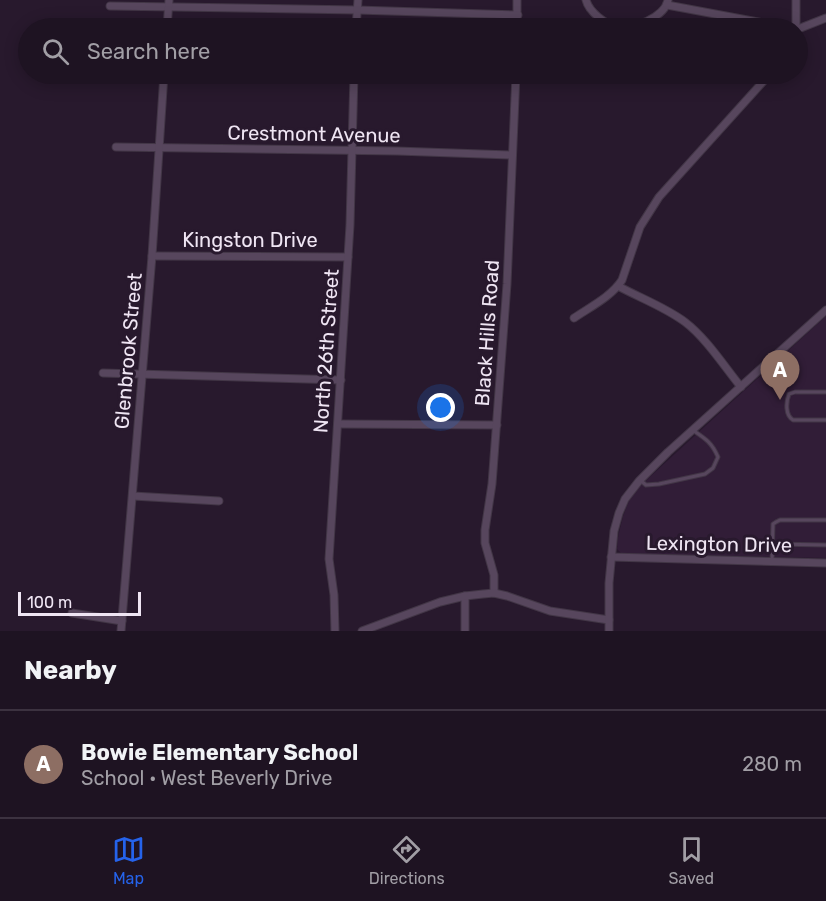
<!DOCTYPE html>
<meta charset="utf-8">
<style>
body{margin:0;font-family:Rubik,sans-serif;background:#2b202f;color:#f1f3f6}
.scale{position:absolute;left:18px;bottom:15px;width:123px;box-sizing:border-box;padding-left:6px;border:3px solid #efe5f3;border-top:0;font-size:16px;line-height:21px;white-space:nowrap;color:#efe5f3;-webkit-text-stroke:4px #28192d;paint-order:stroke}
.you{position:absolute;left:441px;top:408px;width:21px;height:21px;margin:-15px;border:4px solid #fff;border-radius:50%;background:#1a73e8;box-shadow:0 0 0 9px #1a73e833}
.badge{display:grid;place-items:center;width:39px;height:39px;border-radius:50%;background:#2563eb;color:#fff;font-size:20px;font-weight:700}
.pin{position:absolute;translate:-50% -50px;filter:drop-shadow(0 2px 3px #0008)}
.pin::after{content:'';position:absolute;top:32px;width:21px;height:18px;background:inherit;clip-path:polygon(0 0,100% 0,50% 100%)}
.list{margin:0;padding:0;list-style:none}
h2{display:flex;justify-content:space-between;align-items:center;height:78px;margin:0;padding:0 24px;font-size:26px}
h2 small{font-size:20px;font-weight:400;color:#a19ea5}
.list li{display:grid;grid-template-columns:39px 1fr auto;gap:18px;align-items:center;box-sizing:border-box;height:108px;padding:0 24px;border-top:2px solid #3c3240}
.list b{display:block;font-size:22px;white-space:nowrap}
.list p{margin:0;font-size:20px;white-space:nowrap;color:#a19ea5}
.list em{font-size:20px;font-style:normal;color:#a19ea5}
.icon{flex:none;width:33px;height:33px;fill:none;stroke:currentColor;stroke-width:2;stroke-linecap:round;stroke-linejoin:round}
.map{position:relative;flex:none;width:826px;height:631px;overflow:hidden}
.search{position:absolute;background:#1e1322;box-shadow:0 3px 15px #0003;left:18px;right:18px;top:18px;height:66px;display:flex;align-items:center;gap:15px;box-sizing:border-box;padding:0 21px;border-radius:33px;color:#a19ea5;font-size:22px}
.sheet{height:186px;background:#1e1322}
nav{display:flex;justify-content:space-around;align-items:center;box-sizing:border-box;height:84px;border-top:2px solid #3c3240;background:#1e1322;font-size:16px;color:#a19ea5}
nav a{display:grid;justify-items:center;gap:3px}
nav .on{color:#2563eb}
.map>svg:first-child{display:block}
.built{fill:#311d37}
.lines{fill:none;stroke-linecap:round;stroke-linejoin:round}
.lane-casing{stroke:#423646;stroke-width:5}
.street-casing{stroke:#423646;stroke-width:9}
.lane{stroke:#57465d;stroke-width:3}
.street{stroke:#57465d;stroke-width:7}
.labels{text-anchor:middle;stroke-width:6;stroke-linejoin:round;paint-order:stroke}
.street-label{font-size:20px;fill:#efe5f3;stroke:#28192d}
</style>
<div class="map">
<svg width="826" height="631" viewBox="0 0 826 631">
<rect width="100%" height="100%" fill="#28192d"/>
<polygon class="built" points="826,316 826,558 622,554 617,549 618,537 623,516 630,498 642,484"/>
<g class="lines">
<defs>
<g id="lane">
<path d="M 826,392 L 795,392 L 789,394 C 786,402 785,415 793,420 L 826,420"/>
<path d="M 640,480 L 646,485 L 659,484 L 705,474 L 713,468 L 718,457 C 712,443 706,439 694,431"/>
<polyline points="773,544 826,545"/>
<polyline points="772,561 773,524 776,522 780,520 826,520"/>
</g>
<g id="street">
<polyline points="517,0 517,28"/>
<path d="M 586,0 C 589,12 605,24 617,27 C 633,30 665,17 668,0"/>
<polyline points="667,5 790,28"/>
<polyline points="110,6 357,10 518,15"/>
<polyline points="167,28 169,0"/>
<polyline points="356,28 358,0"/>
<polyline points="796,28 796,0"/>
<polyline points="798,29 826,18"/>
<polyline points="116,147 397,151 512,155"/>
<polyline points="152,256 348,257"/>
<path d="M 618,286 C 640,298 665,307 685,322 C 706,338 724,366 741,387"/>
<path d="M 574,318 C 590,307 611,297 622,280 L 640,227 L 659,197 L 770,74"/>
<polyline points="103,373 341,380"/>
<polyline points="338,424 497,425"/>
<polyline points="133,496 219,501"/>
<polyline points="611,557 826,563"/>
<polyline points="494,593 494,575 485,543 485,530 492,484 507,284 516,74"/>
<polyline points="465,596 465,631"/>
<polyline points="72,613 122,621"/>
<polyline points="121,631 152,256 164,74"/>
<polyline points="335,631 334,595 329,559 350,225 354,74"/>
<polyline points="362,631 440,602 465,596 483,594 494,593 507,596 550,611 609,620"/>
<polyline points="609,631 609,583 614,531 619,513 625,499 639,481 668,452 826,310"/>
</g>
</defs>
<use href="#lane" class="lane-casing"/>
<use href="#street" class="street-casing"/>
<use href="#lane" class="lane"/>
<use href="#street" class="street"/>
</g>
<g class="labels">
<g class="street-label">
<text transform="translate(314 134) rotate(1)" y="7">Crestmont Avenue</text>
<text x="250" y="247">Kingston Drive</text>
<text transform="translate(487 333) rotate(-86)" y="7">Black Hills Road</text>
<text transform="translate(128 351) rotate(-85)" y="7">Glenbrook Street</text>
<text transform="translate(326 351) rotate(-86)" y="7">North 26th Street</text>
<text transform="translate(719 544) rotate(1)" y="7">Lexington Drive</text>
</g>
</g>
</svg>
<div class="scale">100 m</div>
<div class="you"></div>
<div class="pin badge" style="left:780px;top:400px;background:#8d6e63">A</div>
<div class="search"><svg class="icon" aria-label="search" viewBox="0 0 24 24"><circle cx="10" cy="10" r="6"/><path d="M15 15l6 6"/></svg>Search here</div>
</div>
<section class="sheet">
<h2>Nearby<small></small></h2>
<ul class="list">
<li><span class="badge" style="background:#8d6e63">A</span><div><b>Bowie Elementary School</b><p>School · West Beverly Drive</p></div><em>280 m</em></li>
</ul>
</section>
<nav>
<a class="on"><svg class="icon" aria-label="map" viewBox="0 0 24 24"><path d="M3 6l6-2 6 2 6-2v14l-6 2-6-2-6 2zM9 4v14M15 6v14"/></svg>Map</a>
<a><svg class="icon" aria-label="directions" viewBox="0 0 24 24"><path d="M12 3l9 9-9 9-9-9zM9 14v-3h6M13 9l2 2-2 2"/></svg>Directions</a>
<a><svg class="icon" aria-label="saved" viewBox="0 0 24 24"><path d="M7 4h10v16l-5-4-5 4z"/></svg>Saved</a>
</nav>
